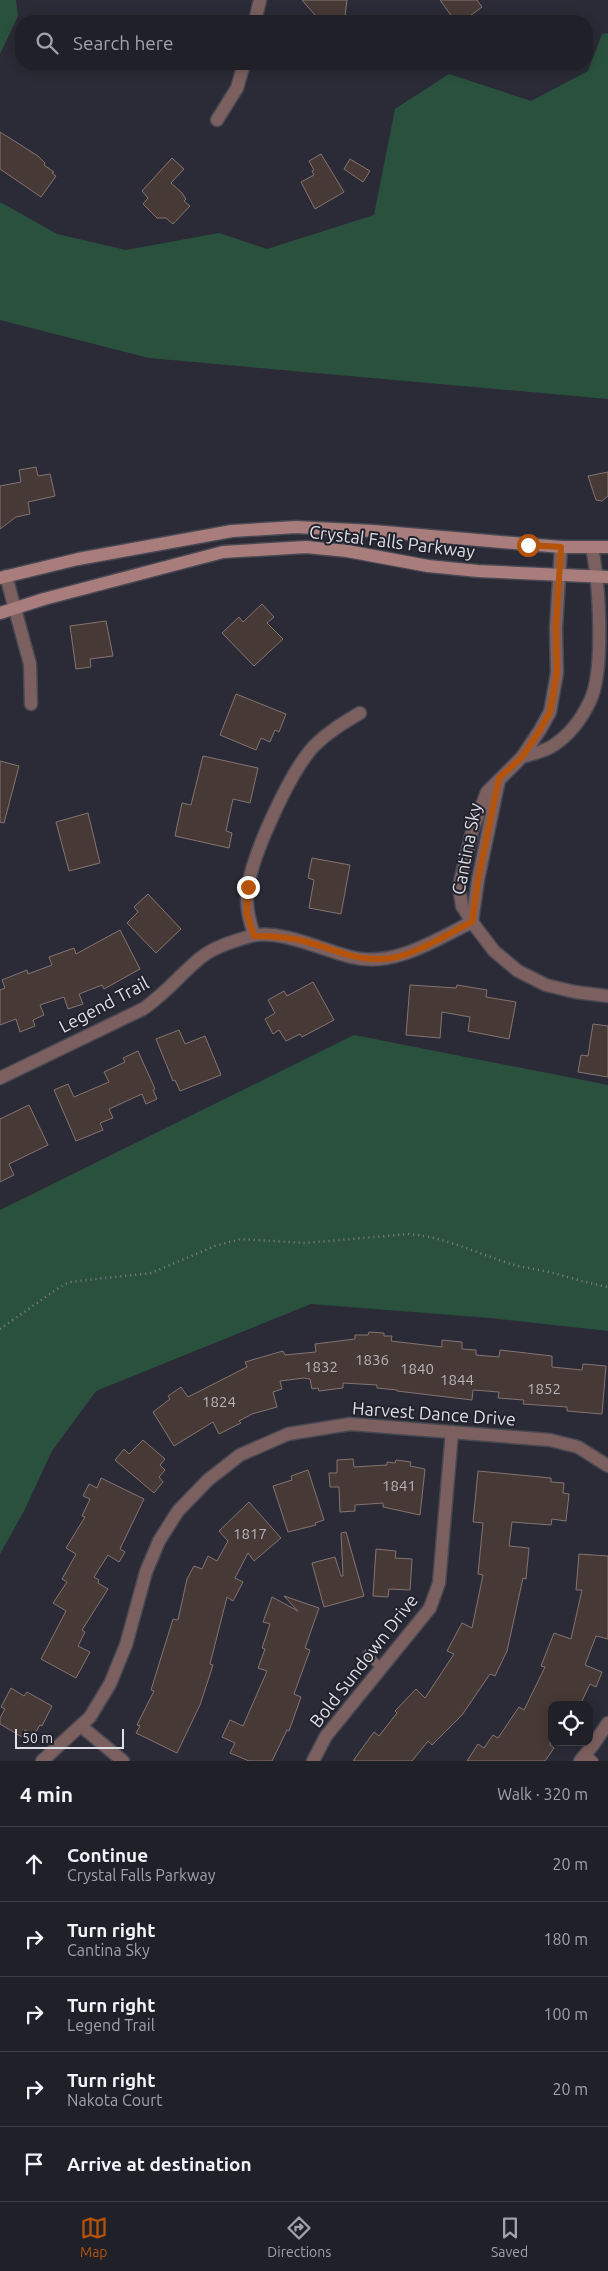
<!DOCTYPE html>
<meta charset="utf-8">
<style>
body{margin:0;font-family:Ubuntu,sans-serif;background:#2d2d35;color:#f1f3f6}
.controls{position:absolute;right:15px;bottom:15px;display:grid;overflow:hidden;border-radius:10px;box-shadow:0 2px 12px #0003}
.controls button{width:45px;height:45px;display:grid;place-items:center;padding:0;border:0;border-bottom:1px solid #3d3e46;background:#202029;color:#f1f3f6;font:25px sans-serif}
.scale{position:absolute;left:15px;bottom:12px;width:109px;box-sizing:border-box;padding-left:5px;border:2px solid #dfdfe7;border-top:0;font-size:14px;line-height:18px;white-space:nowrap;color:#dfdfe7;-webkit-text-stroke:4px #22222d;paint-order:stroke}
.stop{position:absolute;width:15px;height:15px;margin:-11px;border:4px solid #b45309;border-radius:50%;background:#fff}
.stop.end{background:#b45309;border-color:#fff;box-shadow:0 1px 5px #0008}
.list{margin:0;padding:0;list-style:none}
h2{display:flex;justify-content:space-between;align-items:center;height:65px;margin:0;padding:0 20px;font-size:21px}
h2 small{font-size:16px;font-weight:400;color:#a2a3a8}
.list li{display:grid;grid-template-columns:32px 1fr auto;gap:15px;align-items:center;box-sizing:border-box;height:75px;padding:0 20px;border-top:1px solid #3d3e46}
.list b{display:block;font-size:19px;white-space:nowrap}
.list p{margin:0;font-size:16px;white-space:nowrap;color:#a2a3a8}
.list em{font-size:16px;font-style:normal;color:#a2a3a8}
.icon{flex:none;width:28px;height:28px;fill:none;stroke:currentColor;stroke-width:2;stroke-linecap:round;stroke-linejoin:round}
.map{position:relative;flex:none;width:608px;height:1761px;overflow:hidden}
.search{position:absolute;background:#202029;box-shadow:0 2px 12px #0003;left:15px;right:15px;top:15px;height:55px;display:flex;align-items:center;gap:12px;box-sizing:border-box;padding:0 18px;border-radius:20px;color:#a2a3a8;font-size:19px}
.sheet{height:440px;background:#202029}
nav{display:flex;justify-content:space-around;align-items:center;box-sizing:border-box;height:70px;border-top:1px solid #3d3e46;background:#202029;font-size:14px;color:#a2a3a8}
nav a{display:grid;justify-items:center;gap:2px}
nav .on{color:#b45309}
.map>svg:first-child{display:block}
.green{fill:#2a513e}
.building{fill:#473936;stroke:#847471}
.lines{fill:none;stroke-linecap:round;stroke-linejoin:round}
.lane-casing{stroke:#484853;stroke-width:10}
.street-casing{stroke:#484853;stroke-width:15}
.secondary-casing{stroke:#484853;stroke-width:15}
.path{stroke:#81818b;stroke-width:2.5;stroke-dasharray:1 4;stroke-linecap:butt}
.lane{stroke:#7c605f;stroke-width:8}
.street{stroke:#7c605f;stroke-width:12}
.secondary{stroke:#a87d7b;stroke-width:12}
.route{stroke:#b45309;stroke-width:6}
.labels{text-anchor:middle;stroke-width:4;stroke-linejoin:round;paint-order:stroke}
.number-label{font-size:15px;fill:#b9b6bb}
.street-label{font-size:18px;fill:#dfdfe7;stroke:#22222d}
</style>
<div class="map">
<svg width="608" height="1761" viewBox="0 0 608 1761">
<rect width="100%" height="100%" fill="#2b2b37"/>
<g class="green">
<polygon points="0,0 16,0 18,16 0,54"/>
<polygon points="608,33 608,399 149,358 0,320 0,202 57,234 126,250 219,233 267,249 374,215 395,109 449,74 531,101 588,71 602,34"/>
<polygon points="354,1035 608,1085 608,1331 490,1318 311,1304 96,1391 52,1451 24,1511 0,1554 0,1210"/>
</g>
<g class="building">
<polygon points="302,0 347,0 345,16 328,16 320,21"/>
<polygon points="440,0 477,0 482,7 463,21 455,21"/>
<polygon points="0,132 38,156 45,163 44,165 54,172 52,173 56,176 41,197 0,169"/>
<polygon points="321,154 344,192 315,209 301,182 314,175 312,171 314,170 309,161"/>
<polygon points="172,158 184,169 171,183 182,193 186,199 184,201 190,206 173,224 166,218 157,218 143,204 148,198 142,191"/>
<polygon points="350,159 370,171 363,182 344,169"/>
<polygon points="36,467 38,476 50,474 55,496 28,502 30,514 16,517 0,529 0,486 21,482 19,470"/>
<polygon points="608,472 608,496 602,501 596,500 588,476"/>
<polygon points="262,604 274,617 267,623 283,639 254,666 222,633 239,617 243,622"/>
<polygon points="106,621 113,656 90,659 91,667 76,669 70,626"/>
<polygon points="236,694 286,714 279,732 275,730 270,742 261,738 256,750 220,735"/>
<polygon points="203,756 258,768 250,803 233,799 226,831 232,833 229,848 175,836 182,803 191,805"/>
<polygon points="0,761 19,766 4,823 0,822"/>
<polygon points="88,813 100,863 69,871 56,822"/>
<polygon points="312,858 350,865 341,914 309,908 314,880 308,878"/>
<polygon points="148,894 181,929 156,953 127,923 138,912 134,907"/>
<polygon points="120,930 140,969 104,989 102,985 79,994 83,1004 68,1009 64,997 40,1005 44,1015 33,1020 35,1026 20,1032 16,1019 0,1025 0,990 5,988 2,980 27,970 28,974 52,965 49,957 74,948 76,954"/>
<polygon points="313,982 334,1020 302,1037 300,1034 286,1041 279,1030 273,1034 265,1019 275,1013 268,1000 284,991 287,996"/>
<polygon points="410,985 456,988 457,985 487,990 486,997 516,1002 509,1039 468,1031 470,1017 442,1012 440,1038 406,1035"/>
<polygon points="593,1024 608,1026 608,1077 578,1072 581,1055 588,1056"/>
<polygon points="179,1030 185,1044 205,1036 221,1075 180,1091 175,1080 173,1081 156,1039"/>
<polygon points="138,1051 155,1089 153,1090 157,1099 146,1104 142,1094 109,1109 113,1118 100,1123 103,1130 76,1141 54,1090 68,1084 74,1097 109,1082 104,1072 125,1062 123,1058"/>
<polygon points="29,1105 48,1145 9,1164 14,1175 0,1182 0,1119"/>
<polygon points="369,1332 384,1333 384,1336 392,1336 391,1341 442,1347 442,1340 462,1342 462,1349 476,1350 476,1355 499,1357 500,1350 552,1356 552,1367 582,1370 583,1364 606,1366 602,1414 567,1411 567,1407 523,1404 524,1400 498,1398 499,1392 473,1390 472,1400 397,1391 397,1390 377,1388 377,1385 343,1383 343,1388 319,1391 318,1388 312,1389 310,1379 304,1378 280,1381 282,1389 273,1392 277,1407 252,1414 239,1421 241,1423 219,1434 213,1422 174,1446 153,1412 170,1399 168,1396 181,1387 188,1397 247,1367 245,1362 283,1351 285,1355 316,1352 315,1344 355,1339 355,1335 368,1335"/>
<polygon points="143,1440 165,1459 160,1465 165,1470 159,1477 163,1482 154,1493 115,1460 124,1449 129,1454"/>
<polygon points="353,1459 354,1467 387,1465 387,1462 395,1463 396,1460 411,1462 410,1466 425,1469 420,1515 383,1507 383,1503 355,1505 355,1511 340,1512 339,1487 330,1487 329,1473 337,1473 337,1460"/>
<polygon points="308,1470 324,1520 315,1523 316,1525 288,1532 273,1486 292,1480 291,1476"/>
<polygon points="478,1471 551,1478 551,1482 564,1483 563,1493 569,1494 566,1521 552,1519 551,1525 512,1522 509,1546 529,1548 526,1579 523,1578 507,1651 495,1676 490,1674 462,1715 432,1745 428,1741 412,1761 353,1761 374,1732 379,1736 397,1713 395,1711 416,1689 425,1698 454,1654 447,1651 462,1623 472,1628 483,1575 478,1574 483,1523 473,1522"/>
<polygon points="101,1478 144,1499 120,1549 125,1552 119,1562 108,1555 94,1577 99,1580 98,1583 108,1589 82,1630 85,1632 78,1646 90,1652 76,1678 41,1659 66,1611 53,1603 67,1582 62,1579 76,1554 66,1548 85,1517 82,1516 90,1499 83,1496 89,1484 97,1488"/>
<polygon points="249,1502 281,1538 254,1561 248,1553 235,1578 243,1582 233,1601 227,1597 210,1664 213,1665 200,1705 177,1753 136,1733 140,1726 137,1725 154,1691 151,1690 173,1619 178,1620 187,1579 194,1566 202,1569 208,1556 217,1561 228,1541 219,1531"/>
<polygon points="346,1532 364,1596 324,1607 312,1563 335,1557 341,1576 343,1576 341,1533"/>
<polygon points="376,1549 396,1551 395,1558 412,1559 410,1590 389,1589 388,1597 373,1596"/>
<polygon points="579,1554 608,1556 608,1639 596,1636 585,1665 602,1672 596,1687 590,1684 580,1705 552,1705 550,1745 554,1748 545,1761 467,1761 478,1744 484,1748 493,1735 498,1738 519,1707 524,1710 545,1667 541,1666 554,1633 571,1639 582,1590 576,1590"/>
<polygon points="284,1596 319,1608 305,1648 310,1650 294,1694 301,1697 289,1731 287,1730 272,1761 249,1761 230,1753 235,1743 222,1737 230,1720 243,1726 267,1671 258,1668 265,1649 262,1648 270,1624 263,1622 272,1597 298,1611"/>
<polygon points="11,1688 24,1696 27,1692 52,1706 42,1726 40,1725 34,1735 25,1730 22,1737 0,1724 0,1718 5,1709 1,1707"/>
</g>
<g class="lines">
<defs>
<g id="lane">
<polyline points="367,1654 382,1669"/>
<polyline points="586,1754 594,1761"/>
</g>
<g id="street">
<polyline points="255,21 260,0"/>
<polyline points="217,120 237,88 244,64"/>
<polyline points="561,547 556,628 557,673 550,712 540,730 522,757 487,792 473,828 459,886 462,906 472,922 494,951 518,971 546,985 575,992 608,996"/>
<polyline points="6,576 30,664 31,704"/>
<path d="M 522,757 C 532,754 546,751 554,745 C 569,735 582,718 590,701 C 605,670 599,582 592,548"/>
<polyline points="472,922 478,880 499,780"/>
<path d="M 254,935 C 249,919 245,904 248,887 C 253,853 290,772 314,746 C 328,732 343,723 360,713"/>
<path d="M 0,1078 L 143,1009 C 164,995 180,975 199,959 C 213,947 234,941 251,936 C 280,929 323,950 351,957 C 394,968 435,940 472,922"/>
<polyline points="81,1726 123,1761"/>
<polyline points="42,1761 90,1717 110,1684 126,1645 146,1572 159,1541 178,1511 208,1480 240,1455 288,1434 350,1424 550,1440 578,1447 608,1466"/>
<polyline points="313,1761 326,1736 430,1608 439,1583 452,1432"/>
<polyline points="580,1761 593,1745 608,1723"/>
</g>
<g id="secondary">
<polyline points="0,578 78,559 232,531 296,527 373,531 561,547 608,547"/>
<polyline points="0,613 44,599 223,552 306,547 347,551 428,566 478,571 608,577"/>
</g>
</defs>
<use href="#lane" class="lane-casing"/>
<use href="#street" class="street-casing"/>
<use href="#secondary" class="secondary-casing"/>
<path class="path" d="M 0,1329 L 60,1287 L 70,1282 L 151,1273 L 215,1246 L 241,1239 L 305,1243 L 409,1234 C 444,1237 474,1252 508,1263 C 522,1268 538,1269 553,1273 C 572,1278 587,1283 608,1287"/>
<use href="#lane" class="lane"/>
<use href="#street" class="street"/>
<use href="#secondary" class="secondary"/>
</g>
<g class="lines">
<path class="route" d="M 248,887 L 247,914 L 254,936 C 269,936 285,937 300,940 C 334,948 354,963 392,958 C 419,953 447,934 472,922 L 478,880 L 499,778 L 522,757 L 540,730 L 550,712 L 557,673 L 556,628 L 561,547 L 528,545"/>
</g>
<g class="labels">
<g class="number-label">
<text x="372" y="1365">1836</text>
<text x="321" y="1372">1832</text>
<text x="417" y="1374">1840</text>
<text x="457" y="1385">1844</text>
<text x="544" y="1394">1852</text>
<text x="219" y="1407">1824</text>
<text x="399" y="1491">1841</text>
<text x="250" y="1539">1817</text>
</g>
<g class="street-label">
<text transform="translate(392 542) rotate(7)" y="6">Crystal Falls Parkway</text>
<text transform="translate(467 849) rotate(-79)" y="6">Cantina Sky</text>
<text transform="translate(104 1005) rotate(-28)" y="6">Legend Trail</text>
<text transform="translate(434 1414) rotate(4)" y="6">Harvest Dance Drive</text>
<text transform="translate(364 1661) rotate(-52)" y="6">Bold Sundown Drive</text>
</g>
</g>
</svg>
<div class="controls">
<button><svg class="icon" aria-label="locate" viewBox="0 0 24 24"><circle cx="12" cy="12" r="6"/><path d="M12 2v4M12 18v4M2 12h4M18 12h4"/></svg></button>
</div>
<div class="scale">50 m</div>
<div class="stop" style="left:528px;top:545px"></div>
<div class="stop end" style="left:248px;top:887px"></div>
<div class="search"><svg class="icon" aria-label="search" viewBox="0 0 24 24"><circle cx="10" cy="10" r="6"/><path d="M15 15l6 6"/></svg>Search here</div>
</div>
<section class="sheet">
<h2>4 min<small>Walk · 320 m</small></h2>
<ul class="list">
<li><svg class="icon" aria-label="ahead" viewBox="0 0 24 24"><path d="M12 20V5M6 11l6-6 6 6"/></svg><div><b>Continue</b><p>Crystal Falls Parkway</p></div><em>20 m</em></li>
<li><svg class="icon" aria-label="right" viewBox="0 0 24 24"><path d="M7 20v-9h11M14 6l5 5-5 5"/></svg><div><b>Turn right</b><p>Cantina Sky</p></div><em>180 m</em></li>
<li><svg class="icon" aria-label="right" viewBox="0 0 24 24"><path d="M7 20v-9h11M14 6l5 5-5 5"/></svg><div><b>Turn right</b><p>Legend Trail</p></div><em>100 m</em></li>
<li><svg class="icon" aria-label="right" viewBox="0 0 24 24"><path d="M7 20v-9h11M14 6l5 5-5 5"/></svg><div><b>Turn right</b><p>Nakota Court</p></div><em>20 m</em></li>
<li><svg class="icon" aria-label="arrive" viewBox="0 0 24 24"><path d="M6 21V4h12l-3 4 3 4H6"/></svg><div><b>Arrive at destination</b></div></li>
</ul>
</section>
<nav>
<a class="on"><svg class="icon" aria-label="map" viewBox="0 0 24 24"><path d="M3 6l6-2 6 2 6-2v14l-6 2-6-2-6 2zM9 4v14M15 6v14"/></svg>Map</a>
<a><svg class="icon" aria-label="directions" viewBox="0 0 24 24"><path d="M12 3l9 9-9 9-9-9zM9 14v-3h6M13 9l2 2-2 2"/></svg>Directions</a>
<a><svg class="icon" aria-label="saved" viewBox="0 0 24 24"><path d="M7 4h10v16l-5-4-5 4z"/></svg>Saved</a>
</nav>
